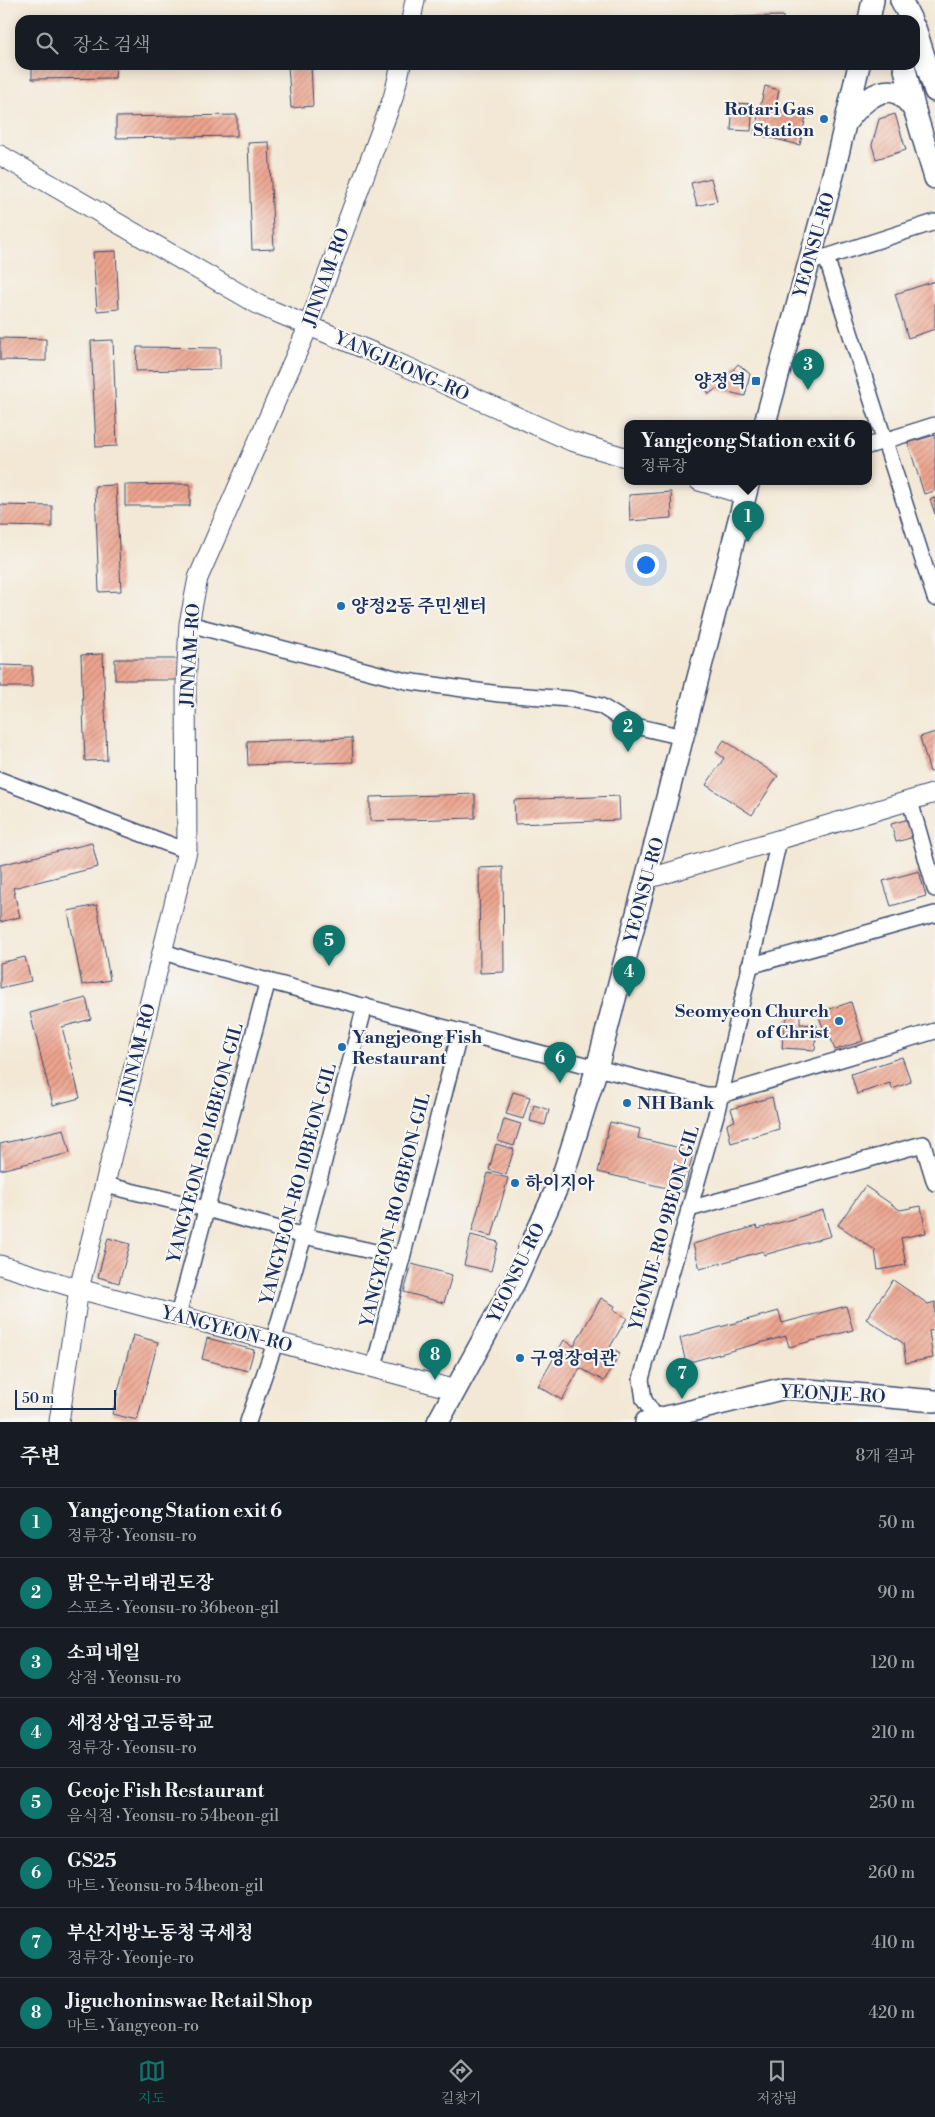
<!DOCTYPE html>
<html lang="ko">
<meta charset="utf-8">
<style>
body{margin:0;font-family:"Libre Bodoni","Noto Serif KR",serif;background:#242831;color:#f1f3f6}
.scale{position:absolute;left:15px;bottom:12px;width:101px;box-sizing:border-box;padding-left:5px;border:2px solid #1b2f5e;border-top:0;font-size:14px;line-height:18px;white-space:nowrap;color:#1b2f5e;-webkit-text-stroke:4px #f6f6f2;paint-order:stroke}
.you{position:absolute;left:645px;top:564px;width:18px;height:18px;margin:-12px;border:4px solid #fff;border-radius:50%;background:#1a73e8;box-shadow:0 0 0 8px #1a73e833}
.badge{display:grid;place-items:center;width:32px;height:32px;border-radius:50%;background:#0f766e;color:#fff;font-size:16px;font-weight:700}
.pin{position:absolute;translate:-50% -41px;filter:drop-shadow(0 1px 2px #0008)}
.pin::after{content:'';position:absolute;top:26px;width:18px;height:15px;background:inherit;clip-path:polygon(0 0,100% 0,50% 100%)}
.popup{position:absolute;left:624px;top:420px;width:248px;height:65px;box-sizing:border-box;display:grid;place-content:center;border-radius:10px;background:#171b24;filter:drop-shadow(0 1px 4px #0005);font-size:16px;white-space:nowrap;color:#9ea1a6}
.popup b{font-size:19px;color:#f1f3f6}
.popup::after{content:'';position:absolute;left:50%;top:100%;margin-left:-10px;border:10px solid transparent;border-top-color:#171b24}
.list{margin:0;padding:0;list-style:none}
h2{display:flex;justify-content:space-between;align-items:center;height:65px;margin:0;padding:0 20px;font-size:21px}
h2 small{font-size:16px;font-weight:400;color:#9ea1a6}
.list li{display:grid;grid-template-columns:32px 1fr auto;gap:15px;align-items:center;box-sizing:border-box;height:70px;padding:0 20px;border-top:1px solid #363941}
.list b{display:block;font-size:19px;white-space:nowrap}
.list p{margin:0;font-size:16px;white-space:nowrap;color:#9ea1a6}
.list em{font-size:16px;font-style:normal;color:#9ea1a6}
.icon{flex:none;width:28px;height:28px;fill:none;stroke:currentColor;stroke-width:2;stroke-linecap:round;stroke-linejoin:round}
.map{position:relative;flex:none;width:935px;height:1422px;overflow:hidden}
.search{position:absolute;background:#171b24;box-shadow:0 2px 12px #0003;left:15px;right:15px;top:15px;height:55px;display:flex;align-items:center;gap:12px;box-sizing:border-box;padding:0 18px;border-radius:15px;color:#9ea1a6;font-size:19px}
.sheet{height:625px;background:#171b24}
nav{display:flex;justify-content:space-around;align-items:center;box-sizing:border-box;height:70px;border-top:1px solid #363941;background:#171b24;font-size:14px;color:#9ea1a6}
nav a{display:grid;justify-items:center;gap:2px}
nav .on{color:#0f766e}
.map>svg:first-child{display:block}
.building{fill:url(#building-hatch)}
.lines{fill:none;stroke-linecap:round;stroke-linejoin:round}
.minor-casing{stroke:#3b4b70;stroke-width:18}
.tertiary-casing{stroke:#3b4b70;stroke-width:21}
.secondary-casing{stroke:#3b4b70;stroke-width:24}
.minor{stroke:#fff;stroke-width:15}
.tertiary{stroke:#fff;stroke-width:19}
.secondary{stroke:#fff;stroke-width:21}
.poi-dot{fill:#1f6fb2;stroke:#f6f6f2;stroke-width:2}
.labels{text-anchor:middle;stroke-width:4.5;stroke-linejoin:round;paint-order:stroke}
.poi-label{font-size:18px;font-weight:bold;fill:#1b2f5e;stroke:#f6f6f2;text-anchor:start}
.street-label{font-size:18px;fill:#1b2f5e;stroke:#f6f6f2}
</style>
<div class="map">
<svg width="935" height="1422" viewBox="0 0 935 1422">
<defs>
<pattern id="building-hatch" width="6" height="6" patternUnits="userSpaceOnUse" patternTransform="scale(1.25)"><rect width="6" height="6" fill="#eda48e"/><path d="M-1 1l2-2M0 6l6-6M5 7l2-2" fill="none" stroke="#bf8677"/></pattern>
</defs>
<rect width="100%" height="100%" fill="#f6f6f2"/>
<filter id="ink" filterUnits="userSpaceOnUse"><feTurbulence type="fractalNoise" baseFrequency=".02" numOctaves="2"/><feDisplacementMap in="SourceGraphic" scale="10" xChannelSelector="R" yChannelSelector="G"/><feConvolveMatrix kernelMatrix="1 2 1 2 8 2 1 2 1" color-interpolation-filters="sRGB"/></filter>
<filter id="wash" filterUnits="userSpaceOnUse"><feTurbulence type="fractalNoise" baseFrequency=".0096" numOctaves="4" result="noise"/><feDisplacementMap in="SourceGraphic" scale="20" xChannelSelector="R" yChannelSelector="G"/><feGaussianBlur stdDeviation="1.12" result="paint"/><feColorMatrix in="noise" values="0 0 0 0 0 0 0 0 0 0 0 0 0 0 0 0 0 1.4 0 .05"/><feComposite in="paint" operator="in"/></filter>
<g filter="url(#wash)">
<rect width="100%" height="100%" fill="#f3e8d5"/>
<g id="blocks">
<g class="building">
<polygon points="783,16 783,20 732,20 732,17"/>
<polygon points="32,65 116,65 115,78 32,79"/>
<polygon points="288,65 311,65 313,106 291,108"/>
<polygon points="765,86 779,90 775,109 806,116 800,145 754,134"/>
<polygon points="733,103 753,104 751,131 731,130"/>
<polygon points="895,114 906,150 876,159 872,145 879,119"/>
<polygon points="237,115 237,136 116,138 116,117"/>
<polygon points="269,142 274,249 252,250 248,143"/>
<polygon points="711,178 717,201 697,206 691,183"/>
<polygon points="116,251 119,309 97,311 93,252"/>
<polygon points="935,281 935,329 908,338 895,294"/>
<polygon points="0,338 46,339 46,361 0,360"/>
<polygon points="113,340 117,446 96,447 91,341"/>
<polygon points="137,347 220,348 220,369 136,371"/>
<polygon points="738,364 750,374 745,396 716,389 709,394 702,383 717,374 726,378"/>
<polygon points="935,435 935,491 924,494 908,443"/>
<polygon points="190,484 190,506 125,506 125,485"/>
<polygon points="116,485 121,591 99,592 95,486"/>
<polygon points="671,492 672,518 630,521 629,495"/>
<polygon points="935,498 935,514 930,499"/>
<polygon points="0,505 52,506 52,527 0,526"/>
<polygon points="103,654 107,760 85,761 81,655"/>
<polygon points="115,659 179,659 180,680 115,680"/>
<polygon points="0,665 32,666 32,687 0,687"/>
<polygon points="935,732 935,771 930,772 920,737"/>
<polygon points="352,738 353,762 248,765 247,741"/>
<polygon points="724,740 778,776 752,815 706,785 724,758 716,752"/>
<polygon points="475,794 475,818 370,821 370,797"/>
<polygon points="619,796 620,820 515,824 514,800"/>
<polygon points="909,819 914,837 896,842 891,824"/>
<polygon points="92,843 98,867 13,888 20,917 0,922 0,865"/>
<polygon points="503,867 504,972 480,973 479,868"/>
<polygon points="919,871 926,896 891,906 883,881"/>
<polygon points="97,905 110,980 82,985 68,911"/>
<polygon points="25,957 31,981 0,988 0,963"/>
<polygon points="86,998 91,1019 62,1027 80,1098 53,1105 30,1013"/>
<polygon points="851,1002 863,1041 835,1050 828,1030 824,1031 818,1013"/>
<polygon points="795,1009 800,1009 800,1024 817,1025 815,1050 782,1048 784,1022"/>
<polygon points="902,1057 911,1082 892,1089 890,1083 857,1094 851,1074"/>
<polygon points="513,1092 530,1097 523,1119 506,1114"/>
<polygon points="772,1097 779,1129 731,1143 727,1124 735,1121 731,1109"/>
<polygon points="534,1105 549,1110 545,1125 530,1121"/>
<polygon points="504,1119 521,1124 514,1146 498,1141"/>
<polygon points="610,1122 640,1129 638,1138 680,1148 683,1136 696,1140 684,1192 598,1172"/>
<polygon points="64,1129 70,1153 0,1170 0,1144"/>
<polygon points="496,1144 514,1149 506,1175 489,1170"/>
<polygon points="488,1173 508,1178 492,1236 472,1231"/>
<polygon points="865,1186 900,1210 921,1206 926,1233 901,1238 906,1265 878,1270 875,1250 838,1225"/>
<polygon points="823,1210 831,1236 764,1255 763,1251 700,1269 693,1244 757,1226 758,1229"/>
<polygon points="471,1235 498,1242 491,1271 464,1265"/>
<polygon points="108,1238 130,1244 119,1283 98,1277"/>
<polygon points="412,1264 452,1275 444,1303 404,1292"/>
<polygon points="893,1280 928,1304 935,1302 935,1330 929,1331 933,1358 906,1363 903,1343 866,1319"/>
<polygon points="601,1298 615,1306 613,1310 627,1318 610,1347 620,1353 604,1381 580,1368 562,1400 538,1386 564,1340 574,1346"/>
<polygon points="846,1306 853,1330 789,1347 786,1336 686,1363 680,1338 779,1311 782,1323"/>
<polygon points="133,1335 158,1342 137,1420 112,1414"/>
<polygon points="207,1338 254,1350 248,1371 202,1359"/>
</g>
</g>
</g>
<g filter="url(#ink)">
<use href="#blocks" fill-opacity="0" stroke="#3b4b70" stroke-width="1"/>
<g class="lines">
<defs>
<g id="minor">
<polyline points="826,257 935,598"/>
<polyline points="817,260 935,222"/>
<polyline points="868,446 935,425"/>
<polyline points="189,624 406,681 499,694 570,699 601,706 631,725 683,737"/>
<polyline points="0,780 187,851"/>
<polyline points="910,801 935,889"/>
<polyline points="162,951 188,960 597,1068 706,1095 721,1095 935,1031"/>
<polyline points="749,966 935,914"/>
<polyline points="105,1185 207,1209 304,1236 402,1258"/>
<polyline points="689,1209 923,1144 935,1183"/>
<polyline points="178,1315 268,980"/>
<polyline points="374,1367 460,1032"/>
<polyline points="657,1419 644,1400 641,1379 716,1115 779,840"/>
<polyline points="248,1422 273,1349 273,1342 304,1236 365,1006"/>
</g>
<g id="tertiary">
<polyline points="411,20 415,0"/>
<polyline points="0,155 261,306 389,359 571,441 628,458"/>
<polyline points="699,481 745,495"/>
<polyline points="647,879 935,793"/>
<polyline points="0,1265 79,1289 456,1390"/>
<polyline points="59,1422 79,1289 187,851 186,685 189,624 198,578 309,325 393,98 401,65"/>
</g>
<g id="secondary">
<polyline points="901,0 911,20"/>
<polyline points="869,20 873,0"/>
<polyline points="915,28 935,91"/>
<polyline points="904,65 915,111 935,178"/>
<path d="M 847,121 C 857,108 876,87 895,92 C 904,95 910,104 915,111"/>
<polyline points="765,423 833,175 859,65"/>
<polyline points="438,1422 515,1281 564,1172 597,1068 749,481"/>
<polyline points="646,1422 785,1388 935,1401"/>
</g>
</defs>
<use href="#minor" class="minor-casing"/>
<use href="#tertiary" class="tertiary-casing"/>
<use href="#secondary" class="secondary-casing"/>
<use href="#minor" class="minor"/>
<use href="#tertiary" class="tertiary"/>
<use href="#secondary" class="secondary"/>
</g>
</g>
<g class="poi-dot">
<circle cx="824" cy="119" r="5"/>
<rect x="751" y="376" width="10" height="10" rx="2.5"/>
<circle cx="341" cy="606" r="5"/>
<circle cx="839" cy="1021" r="5"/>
<circle cx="342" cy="1047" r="5"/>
<circle cx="627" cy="1103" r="5"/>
<circle cx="515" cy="1183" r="5"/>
<circle cx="520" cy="1358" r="5"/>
</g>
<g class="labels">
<g class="poi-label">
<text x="814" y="115" text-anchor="end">Rotari Gas<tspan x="814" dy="21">Station</tspan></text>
<text x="746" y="387" text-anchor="end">양정역</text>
<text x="351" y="612">양정2동 주민센터</text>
<text x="829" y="1017" text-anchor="end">Seomyeon Church<tspan x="829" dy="21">of Christ</tspan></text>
<text x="352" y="1043">Yangjeong Fish<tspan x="352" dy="21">Restaurant</tspan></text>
<text x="637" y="1109">NH Bank</text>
<text x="525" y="1189">하이지아</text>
<text x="530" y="1364">구영장여관</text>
</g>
<g class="street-label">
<text transform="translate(814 245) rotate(-74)" y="6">YEONSU-RO</text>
<text transform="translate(326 277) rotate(-70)" y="6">JINNAM-RO</text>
<text transform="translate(402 366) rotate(24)" y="6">YANGJEONG-RO</text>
<text transform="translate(190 655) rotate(-86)" y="6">JINNAM-RO</text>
<text transform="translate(644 890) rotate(-75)" y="6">YEONSU-RO</text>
<text transform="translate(137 1054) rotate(-76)" y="6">JINNAM-RO</text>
<text transform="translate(205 1143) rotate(-75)" y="6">YANGYEON-RO 16BEON-GIL</text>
<text transform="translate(298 1184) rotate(-75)" y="6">YANGYEON-RO 10BEON-GIL</text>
<text transform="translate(395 1210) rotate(-76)" y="6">YANGYEON-RO 6BEON-GIL</text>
<text transform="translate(664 1228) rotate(-74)" y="6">YEONJE-RO 9BEON-GIL</text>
<text transform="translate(516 1273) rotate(-64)" y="6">YEONSU-RO</text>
<text transform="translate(227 1329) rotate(15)" y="6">YANGYEON-RO</text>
<text transform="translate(833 1394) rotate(3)" y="6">YEONJE-RO</text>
</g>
</g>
</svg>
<div class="scale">50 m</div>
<div class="you"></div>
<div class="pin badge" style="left:748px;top:542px">1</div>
<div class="popup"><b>Yangjeong Station exit 6</b>정류장</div>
<div class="pin badge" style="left:628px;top:752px">2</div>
<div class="pin badge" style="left:808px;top:390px">3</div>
<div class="pin badge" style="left:629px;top:997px">4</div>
<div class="pin badge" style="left:329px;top:966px">5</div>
<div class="pin badge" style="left:560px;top:1083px">6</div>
<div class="pin badge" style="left:682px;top:1399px">7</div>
<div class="pin badge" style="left:435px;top:1380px">8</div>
<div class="search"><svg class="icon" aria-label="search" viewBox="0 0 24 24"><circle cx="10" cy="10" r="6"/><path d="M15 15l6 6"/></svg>장소 검색</div>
</div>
<section class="sheet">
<h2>주변<small>8개 결과</small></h2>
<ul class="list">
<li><span class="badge">1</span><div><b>Yangjeong Station exit 6</b><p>정류장 · Yeonsu-ro</p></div><em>50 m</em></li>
<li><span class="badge">2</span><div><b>맑은누리태권도장</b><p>스포츠 · Yeonsu-ro 36beon-gil</p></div><em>90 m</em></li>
<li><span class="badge">3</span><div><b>소피네일</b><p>상점 · Yeonsu-ro</p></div><em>120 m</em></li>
<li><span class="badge">4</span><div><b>세정상업고등학교</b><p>정류장 · Yeonsu-ro</p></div><em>210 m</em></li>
<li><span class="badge">5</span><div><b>Geoje Fish Restaurant</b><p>음식점 · Yeonsu-ro 54beon-gil</p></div><em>250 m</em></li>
<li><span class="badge">6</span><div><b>GS25</b><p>마트 · Yeonsu-ro 54beon-gil</p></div><em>260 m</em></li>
<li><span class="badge">7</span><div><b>부산지방노동청 국세청</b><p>정류장 · Yeonje-ro</p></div><em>410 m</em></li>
<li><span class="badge">8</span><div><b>Jiguchoninswae Retail Shop</b><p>마트 · Yangyeon-ro</p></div><em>420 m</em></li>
</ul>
</section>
<nav>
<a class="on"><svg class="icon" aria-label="map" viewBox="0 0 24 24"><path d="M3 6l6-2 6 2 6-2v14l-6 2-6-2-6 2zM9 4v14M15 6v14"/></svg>지도</a>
<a><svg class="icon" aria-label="directions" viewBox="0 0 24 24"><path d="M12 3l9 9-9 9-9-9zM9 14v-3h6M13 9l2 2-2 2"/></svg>길찾기</a>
<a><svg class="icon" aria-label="saved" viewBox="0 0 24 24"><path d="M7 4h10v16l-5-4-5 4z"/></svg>저장됨</a>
</nav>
